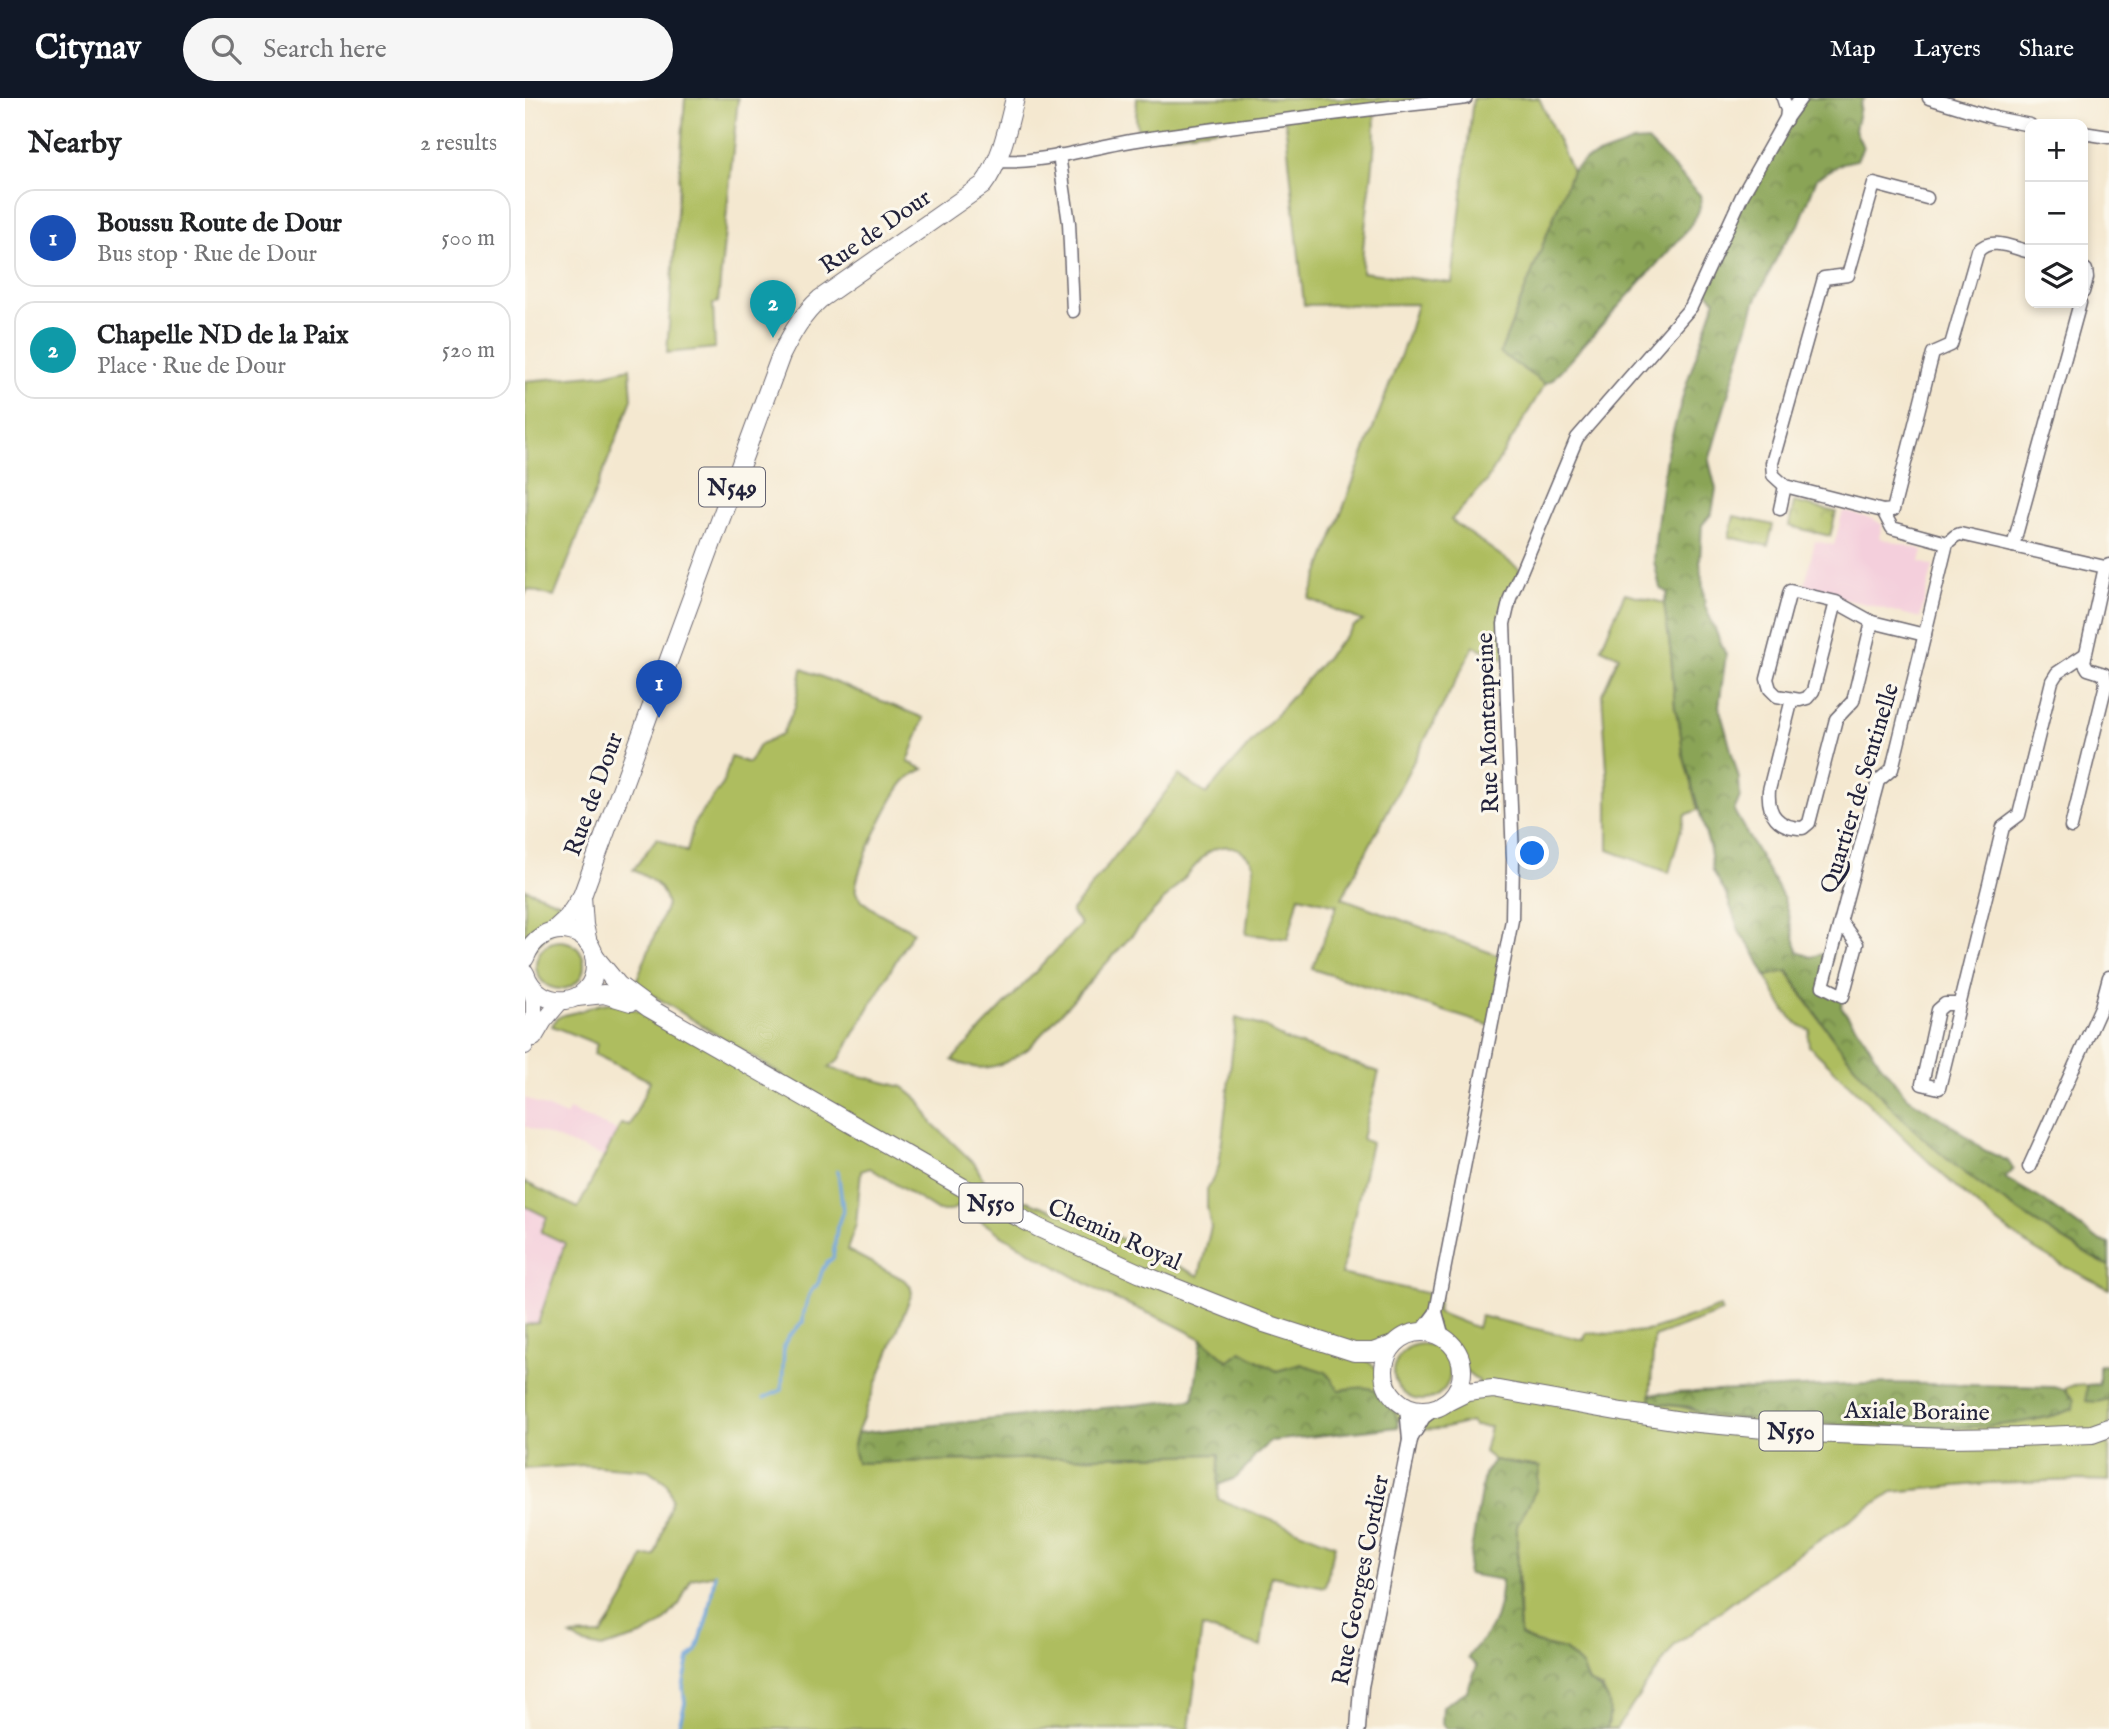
<!DOCTYPE html>
<meta charset="utf-8">
<style>
body{margin:0;font-family:"IM FELL English",serif;background:#f6f6f6;color:#202124}
.controls{position:absolute;right:21px;top:21px;display:grid;overflow:hidden;border-radius:14px;box-shadow:0 4px 10px #0003}
.controls button{width:63px;height:63px;display:grid;place-items:center;padding:0;border:0;border-bottom:2px solid #e0e0e0;background:#fff;color:#202124;font:35px sans-serif}
.you{position:absolute;left:1008px;top:756px;width:24px;height:24px;margin:-18px;border:5px solid #fff;border-radius:50%;background:#1a73e8;box-shadow:0 0 0 10px #1a73e833}
.badge{display:grid;place-items:center;width:46px;height:46px;border-radius:50%;background:#111827;color:#fff;font-size:23px;font-weight:700}
.pin{position:absolute;translate:-50% -58px;filter:drop-shadow(0 2px 4px #0008)}
.pin::after{content:'';position:absolute;top:37px;width:24px;height:21px;background:inherit;clip-path:polygon(0 0,100% 0,50% 100%)}
.list{margin:0;padding:0;list-style:none}
h2{display:flex;justify-content:space-between;align-items:center;height:91px;margin:0;padding:0 28px;font-size:30px}
h2 small{font-size:23px;font-weight:400;color:#757577}
.list li{display:grid;grid-template-columns:46px 1fr auto;gap:21px;align-items:center;box-sizing:border-box;height:98px;margin:0 14px 14px;padding:0 14px;border:2px solid #e0e0e0;border-radius:21px}
.list b{display:block;font-size:26px;white-space:nowrap}
.list p{margin:0;font-size:23px;white-space:nowrap;color:#757577}
.list em{font-size:23px;font-style:normal;color:#757577}
.icon{flex:none;width:38px;height:38px;fill:none;stroke:currentColor;stroke-width:2;stroke-linecap:round;stroke-linejoin:round}
.map{position:relative;flex:none;width:1584px;height:1631px;overflow:hidden}
header{display:flex;align-items:center;gap:42px;box-sizing:border-box;height:98px;padding:0 35px;background:#111827;color:#fff}
header strong{font-size:33px}
nav{display:flex;gap:38px;margin-inline-start:auto;font-size:24px}
.search{width:490px;height:63px;background:#f6f6f6;display:flex;align-items:center;gap:18px;box-sizing:border-box;padding:0 24px;border-radius:38px;color:#757577;font-size:26px}
main{display:flex}
aside{flex:1;background:#fff}
.map>svg:first-child{display:block}
.built{fill:#f4cfdc}
.grass{fill:#aebd5f;stroke:#68704d;stroke-width:2}
.forest{fill:url(#forest-crowns);stroke:#566348;stroke-width:2}
.park{fill:url(#park-crowns);stroke:#68704d;stroke-width:2}
.lines{fill:none;stroke-linecap:round;stroke-linejoin:round}
.stream{stroke:#6ba2d9;stroke-width:3.5}
.minor-casing{stroke:#6c676f;stroke-width:15}
.tertiary-casing{stroke:#6c676f;stroke-width:17}
.secondary-casing{stroke:#6c676f;stroke-width:18}
.primary-casing{stroke:#6c676f;stroke-width:20}
.minor{stroke:#fff;stroke-width:12}
.tertiary{stroke:#fff;stroke-width:14}
.secondary{stroke:#fff;stroke-width:16}
.primary{stroke:#fff;stroke-width:18}
.labels{text-anchor:middle;stroke-width:6;stroke-linejoin:round;paint-order:stroke}
.shield{fill:#fbf7ec;stroke:#636270;stroke-width:2}
.shield-label{font-size:23px;font-weight:bold;fill:#22223b}
.street-label{font-size:24px;fill:#22223b;stroke:#fbf7ec}
</style>
<header>
<strong>Citynav</strong>
<div class="search"><svg class="icon" aria-label="search" viewBox="0 0 24 24"><circle cx="10" cy="10" r="6"/><path d="M15 15l6 6"/></svg>Search here</div>
<nav><a>Map</a><a>Layers</a><a>Share</a></nav>
</header>
<main>
<aside>
<h2>Nearby<small>2 results</small></h2>
<ul class="list">
<li><span class="badge" style="background:#1a4fb4">1</span><div><b>Boussu Route de Dour</b><p>Bus stop · Rue de Dour</p></div><em>500 m</em></li>
<li><span class="badge" style="background:#0f9aa8">2</span><div><b>Chapelle ND de la Paix</b><p>Place · Rue de Dour</p></div><em>520 m</em></li>
</ul>
</aside>
<div class="map">
<svg width="1584" height="1631" viewBox="0 0 1584 1631">
<defs>
<pattern id="forest-crowns" width="20" height="18" patternUnits="userSpaceOnUse" patternTransform="scale(1.75)"><rect width="20" height="18" fill="#8aa456"/><path d="M2 6a3 3 0 1 1 6 0M12 15a3 3 0 1 1 6 0" fill="none" stroke="#708548"/></pattern>
<pattern id="park-crowns" width="20" height="18" patternUnits="userSpaceOnUse" patternTransform="scale(1.75)"><rect width="20" height="18" fill="#aebd5f"/><path d="M2 6a3 3 0 1 1 6 0M12 15a3 3 0 1 1 6 0" fill="none" stroke="#95a253"/></pattern>
</defs>
<rect width="100%" height="100%" fill="#fbf7ec"/>
<filter id="ink" filterUnits="userSpaceOnUse"><feTurbulence type="fractalNoise" baseFrequency=".0143" numOctaves="2"/><feDisplacementMap in="SourceGraphic" scale="14" xChannelSelector="R" yChannelSelector="G"/><feConvolveMatrix kernelMatrix="1 2 1 2 8 2 1 2 1" color-interpolation-filters="sRGB"/></filter>
<filter id="wash" filterUnits="userSpaceOnUse"><feTurbulence type="fractalNoise" baseFrequency=".00686" numOctaves="4" result="noise"/><feDisplacementMap in="SourceGraphic" scale="28" xChannelSelector="R" yChannelSelector="G"/><feGaussianBlur stdDeviation="1.57" result="paint"/><feColorMatrix in="noise" values="0 0 0 0 0 0 0 0 0 0 0 0 0 0 0 0 0 1.4 0 .05"/><feComposite in="paint" operator="in"/></filter>
<g filter="url(#wash)">
<rect width="100%" height="100%" fill="#f4e8d0"/>
<g class="built">
<polygon points="1318,413 1348,421 1353,424 1357,427 1354,440 1398,452 1395,464 1408,468 1395,520 1279,490 1290,443 1309,447"/>
<polygon points="0,1000 41,1018 44,1012 93,1033 79,1059 0,1028"/>
<polygon points="0,1108 22,1119 16,1134 40,1144 13,1226 0,1227"/>
</g>
<g class="grass">
<polygon points="160,0 213,0 193,204 188,206 190,250 142,255"/>
<path d="M 612,0 L 941,0 L 849,11 C 854,65 837,120 837,174 L 927,185 L 948,0 L 1014,0 L 1047,73 L 975,255 L 1020,286 L 961,384 L 926,422 L 996,472 L 985,500 L 979,561 L 949,548 L 817,800 L 980,860 L 966,928 L 787,871 L 812,807 L 774,798 L 763,841 L 721,836 L 729,767 C 718,747 699,743 681,756 L 503,951 C 476,969 458,977 427,962 L 556,826 L 546,814 L 654,677 L 681,696 L 829,528 L 838,523 L 784,501 L 882,240 L 892,206 L 779,207 L 760,22 L 614,41 L 611,22 Z"/>
<polygon points="105,270 107,301 29,499 3,491 0,497 0,283 80,276"/>
<polygon points="1100,495 1139,505 1146,557 1150,610 1155,629 1158,656 1173,712 1160,717 1144,775 1083,752 1083,687 1077,596 1094,558 1076,550"/>
<path d="M 277,571 L 399,620 L 383,664 L 399,671 C 393,674 386,677 381,682 C 368,693 327,779 331,794 C 335,808 374,825 388,833 L 314,962 L 304,970 L 378,989 L 394,1002 L 407,1025 L 450,1066 L 459,1083 L 494,1104 L 502,1103 L 567,1127 L 674,1178 L 686,1129 L 682,1109 L 682,1092 L 694,1068 L 711,920 L 740,929 L 761,942 L 854,974 L 837,1041 L 846,1045 L 816,1176 L 914,1198 L 912,1214 L 952,1230 L 955,1218 L 1059,1242 L 1061,1235 L 1091,1236 L 1127,1232 L 1195,1209 L 1197,1214 L 1129,1239 L 1125,1304 C 1145,1309 1160,1306 1178,1317 C 1241,1322 1304,1326 1367,1328 C 1425,1329 1493,1332 1548,1311 L 1548,1302 L 1539,1291 L 1546,1288 L 1562,1287 L 1562,1303 L 1571,1304 L 1584,1301 L 1584,1330 L 1569,1336 L 1584,1340 L 1584,1383 L 1555,1382 L 1464,1385 L 1367,1394 L 1254,1469 L 1149,1548 L 1091,1631 L 1082,1631 L 1084,1623 L 1078,1591 L 1064,1585 L 1057,1568 L 1040,1552 L 1011,1545 L 995,1537 L 992,1428 L 1015,1369 L 969,1362 L 959,1354 L 965,1329 L 949,1328 L 946,1324 L 916,1331 L 890,1332 L 955,1284 L 937,1270 L 934,1258 L 927,1247 L 918,1239 L 907,1235 L 896,1234 L 886,1236 L 868,1247 L 831,1255 L 852,1270 L 859,1278 L 867,1296 L 882,1309 L 884,1323 L 873,1322 L 859,1299 L 846,1291 L 814,1292 L 776,1266 L 752,1273 L 716,1253 L 703,1263 L 677,1241 L 644,1224 L 581,1197 L 475,1136 L 434,1108 L 425,1113 L 413,1113 L 345,1070 L 336,1073 L 331,1126 L 322,1152 L 378,1181 L 385,1187 L 387,1195 L 332,1335 L 328,1350 L 332,1365 L 695,1356 L 693,1401 L 810,1447 L 800,1489 L 746,1478 L 736,1549 L 677,1529 L 664,1631 L 153,1631 L 160,1605 L 158,1589 L 164,1561 L 172,1552 L 183,1516 L 190,1476 L 166,1481 L 155,1505 L 137,1526 L 116,1538 L 76,1550 L 56,1545 L 46,1538 L 76,1537 C 93,1513 109,1487 118,1459 L 130,1458 L 147,1401 L 142,1385 L 123,1372 L 59,1367 L 0,1371 L 0,1227 L 13,1225 L 40,1145 L 16,1134 L 22,1119 L 0,1108 L 0,1084 L 53,1110 L 96,1026 L 105,1028 L 125,983 L 69,956 L 72,946 L 27,928 C 33,916 40,917 51,914 C 72,908 73,904 96,905 L 259,978 L 110,886 L 142,807 C 138,786 125,781 108,772 L 132,740 L 162,754 L 169,725 L 198,686 L 206,659 L 224,665 L 234,647 L 257,636 L 270,609 Z"/>
<polygon points="0,791 49,810 0,860"/>
<circle cx="35" cy="867" r="24"/>
<path d="M 1262,873 C 1329,981 1408,1060 1515,1127 C 1538,1142 1560,1156 1584,1168 L 1584,1191 C 1552,1175 1519,1159 1490,1138 C 1416,1082 1352,1011 1284,948 L 1283,938 L 1285,932 C 1262,925 1252,899 1241,878 Z"/>
<circle cx="897" cy="1274" r="28"/>
</g>
<g class="forest">
<path d="M 1276,0 L 1340,0 L 1336,4 L 1330,32 L 1338,49 L 1332,62 L 1318,65 L 1292,80 L 1274,127 L 1258,147 L 1230,204 L 1184,363 L 1191,391 L 1187,415 L 1177,427 L 1175,462 L 1180,508 L 1201,557 L 1194,608 L 1214,681 L 1215,699 L 1209,713 L 1259,801 L 1273,854 L 1286,859 L 1308,853 L 1298,888 L 1318,898 L 1316,909 L 1341,942 L 1354,964 L 1382,999 L 1431,1030 L 1459,1052 L 1483,1063 L 1488,1071 L 1480,1080 L 1516,1101 L 1572,1141 L 1584,1146 L 1584,1168 L 1568,1160 C 1518,1129 1467,1098 1422,1061 C 1358,1008 1306,943 1263,873 L 1241,878 L 1229,854 L 1215,835 L 1201,796 L 1188,773 L 1185,751 L 1158,656 L 1155,630 L 1150,610 L 1146,557 L 1139,505 L 1143,495 L 1135,490 L 1129,463 L 1131,434 L 1141,358 L 1162,284 L 1190,203 L 1177,186 L 1208,117 Z"/>
<path d="M 1123,43 L 1175,97 C 1179,112 1167,124 1159,136 L 1027,282 L 1020,286 L 975,255 L 1047,73 L 1060,62 L 1108,44 Z"/>
<path d="M 677,1241 L 703,1263 L 716,1253 L 752,1273 L 776,1266 L 801,1274 L 814,1292 C 823,1291 835,1288 843,1290 C 859,1293 873,1314 873,1329 L 746,1343 L 730,1357 L 724,1367 L 711,1380 L 693,1387 L 694,1356 L 332,1365 L 328,1350 L 332,1335 L 668,1301 Z"/>
<polygon points="1574,1267 1584,1267 1584,1301 1571,1304 1561,1303 1562,1287 1574,1286"/>
<path d="M 1364,1285 L 1528,1289 L 1539,1291 L 1549,1302 L 1548,1311 C 1493,1332 1425,1330 1367,1328 C 1304,1326 1241,1322 1178,1317 L 1165,1309 L 1125,1305 L 1126,1296 Z"/>
<path d="M 969,1362 L 1015,1369 L 1011,1392 L 992,1428 L 992,1488 L 995,1537 L 1011,1545 L 1040,1552 L 1057,1568 L 1064,1584 C 1087,1596 1087,1607 1082,1631 L 923,1631 L 917,1626 L 918,1608 L 942,1593 L 952,1568 L 943,1560 C 948,1550 955,1546 961,1537 C 973,1522 975,1501 977,1482 L 942,1476 L 959,1376 Z"/>
</g>
<g class="park">
<polygon points="1269,404 1311,414 1305,438 1264,428"/>
<polygon points="1209,418 1248,427 1243,448 1204,439"/>
</g>
<g class="lines">
<g class="stream">
<path d="M 239,1300 L 257,1292 L 259,1247 L 263,1239 L 278,1224 C 278,1216 282,1199 287,1192 C 291,1187 292,1189 294,1183 C 297,1173 298,1166 308,1160 L 312,1129 L 318,1113 L 313,1073"/>
<polyline points="153,1631 160,1605 158,1589 164,1561 172,1553 183,1516 190,1476"/>
</g>
</g>
</g>
<g filter="url(#ink)">
<g class="lines">
<defs>
<g id="minor">
<polyline points="1258,0 1262,12 1261,22"/>
<polyline points="1404,0 1470,20 1505,27"/>
<polyline points="1558,35 1584,39"/>
<polyline points="534,57 544,125 548,213"/>
<path d="M 470,63 C 520,66 569,48 618,41 C 725,25 833,13 941,0"/>
<polyline points="1402,100 1349,86 1323,177 1299,180 1247,365 1248,377 1260,388 1358,413 1367,430 1422,445 1430,438 1435,436 1580,469 1584,467"/>
<polyline points="1558,170 1561,172 1562,180 1558,194"/>
<polyline points="1255,411 1260,388"/>
<path d="M 1358,413 L 1368,412 L 1408,255 L 1426,247 L 1453,153 C 1466,138 1488,150 1505,154"/>
<polyline points="1488,448 1555,205"/>
<polyline points="1311,504 1288,593 1282,600 1275,602 1252,598 1245,591 1242,581 1265,493 1311,504 1347,524 1400,537"/>
<path d="M 1267,601 L 1244,692 C 1242,716 1253,730 1278,730 L 1284,725 L 1311,621 L 1328,603 L 1347,524"/>
<polyline points="1546,729 1581,586 1579,576 1563,571 1559,564 1580,469"/>
<polyline points="1316,824 1332,846 1318,898 1298,888 1353,683 1367,671 1422,445"/>
<polyline points="1433,906 1420,906 1413,912 1397,986 1414,990 1478,729 1494,717 1527,583 1532,575 1559,557"/>
<polyline points="1504,1069 1576,909 1584,879"/>
<polyline points="896,1234 911,1214"/>
<polyline points="918,1239 911,1214 987,822 988,761 979,526 985,500 1052,340 1166,209 1217,98 1260,22 1276,0"/>
</g>
<g id="tertiary">
<polyline points="885,1341 898,1319 910,1310"/>
<polyline points="833,1631 836,1589 885,1342 882,1309"/>
</g>
<g id="secondary">
<polyline points="9,940 19,923 36,903"/>
<polyline points="0,948 9,915 9,902 3,883"/>
</g>
<g id="primary">
<polyline points="57,798 59,827 63,845"/>
<path d="M 29,832 L 43,819 L 57,798 L 256,257 C 267,235 277,217 295,201 L 458,87 C 476,64 483,28 490,0"/>
<polyline points="69,858 93,887 124,910 437,1089 514,1130 616,1176 739,1225 829,1254 848,1254 868,1247"/>
<path d="M 0,860 C 15,818 71,826 70,867 C 70,910 13,915 0,875"/>
<polyline points="52,899 79,896 106,904"/>
<circle cx="898" cy="1273" r="39"/>
<polyline points="918,1306 942,1294 968,1291 1097,1314 1163,1324 1282,1335 1424,1340 1493,1339 1567,1336 1584,1330"/>
</g>
</defs>
<use href="#minor" class="minor-casing"/>
<use href="#tertiary" class="tertiary-casing"/>
<use href="#secondary" class="secondary-casing"/>
<use href="#primary" class="primary-casing"/>
<use href="#minor" class="minor"/>
<use href="#tertiary" class="tertiary"/>
<use href="#secondary" class="secondary"/>
<use href="#primary" class="primary"/>
</g>
</g>
<g class="labels">
<g class="shield">
<rect x="174" y="369.5" width="66" height="39" rx="5"/>
<rect x="434.5" y="1085.5" width="63" height="39" rx="5"/>
<rect x="1234.5" y="1313.5" width="63" height="39" rx="5"/>
</g>
<g class="shield-label">
<text x="207" y="397">N549</text>
<text x="466" y="1113">N550</text>
<text x="1266" y="1341">N550</text>
</g>
<g class="street-label">
<text transform="translate(350 133) rotate(-35)" y="8">Rue de Dour</text>
<text transform="translate(962 625) rotate(-92)" y="8">Rue Montenpeine</text>
<text transform="translate(1334 690) rotate(-73)" y="8">Quartier de Sentinelle</text>
<text transform="translate(68 696) rotate(-70)" y="8">Rue de Dour</text>
<text transform="translate(590 1136) rotate(24)" y="8">Chemin Royal</text>
<text transform="translate(1392 1313) rotate(1)" y="8">Axiale Boraine</text>
<text transform="translate(835 1482) rotate(-79)" y="8">Rue Georges Cordier</text>
</g>
</g>
</svg>
<div class="controls">
<button>+</button>
<button>−</button>
<button><svg class="icon" aria-label="layers" viewBox="0 0 24 24"><path d="M12 4l9 5-9 5-9-5zM3 14l9 5 9-5"/></svg></button>
</div>
<div class="you"></div>
<div class="pin badge" style="left:134px;top:620px;background:#1a4fb4">1</div>
<div class="pin badge" style="left:248px;top:240px;background:#0f9aa8">2</div>
</div>
</main>
